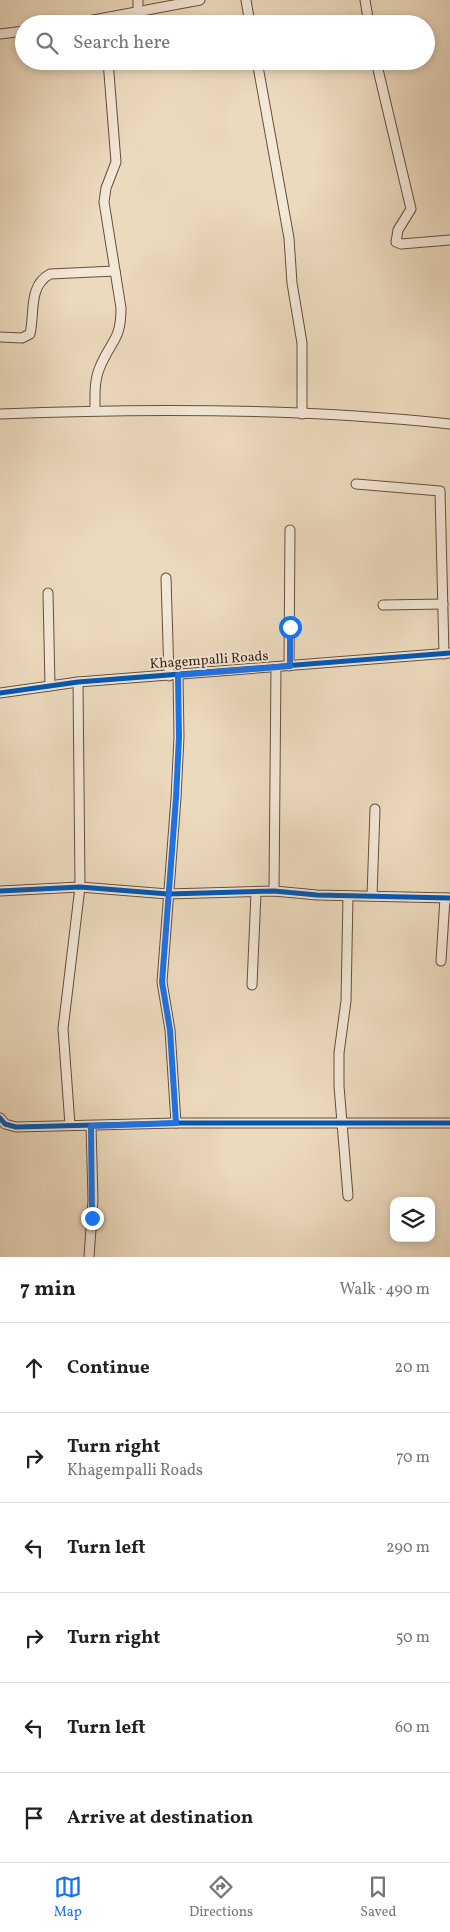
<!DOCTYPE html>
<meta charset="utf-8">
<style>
body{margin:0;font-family:Vollkorn,serif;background:#f6f6f6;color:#222}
.controls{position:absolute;right:15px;bottom:15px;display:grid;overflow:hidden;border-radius:10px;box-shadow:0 2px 8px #0003}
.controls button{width:45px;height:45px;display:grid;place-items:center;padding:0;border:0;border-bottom:1px solid #e0e0e0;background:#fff;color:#222;font:25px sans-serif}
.stop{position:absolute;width:15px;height:15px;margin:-11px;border:4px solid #1a73e8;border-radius:50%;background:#fff}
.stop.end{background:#1a73e8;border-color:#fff;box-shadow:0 1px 5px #0008}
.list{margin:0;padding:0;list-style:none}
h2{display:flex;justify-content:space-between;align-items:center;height:65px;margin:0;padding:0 20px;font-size:21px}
h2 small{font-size:16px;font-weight:400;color:#767676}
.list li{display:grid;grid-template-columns:32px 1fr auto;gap:15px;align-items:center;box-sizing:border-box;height:90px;padding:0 20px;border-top:1px solid #e0e0e0}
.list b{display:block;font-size:19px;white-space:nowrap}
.list p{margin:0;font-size:16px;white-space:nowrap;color:#767676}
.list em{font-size:16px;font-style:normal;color:#767676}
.icon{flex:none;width:28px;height:28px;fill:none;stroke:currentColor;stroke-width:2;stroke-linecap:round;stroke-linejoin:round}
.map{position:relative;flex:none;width:450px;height:1257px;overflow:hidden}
.search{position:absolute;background:#fff;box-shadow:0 2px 8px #0003;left:15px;right:15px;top:15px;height:55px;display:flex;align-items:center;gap:12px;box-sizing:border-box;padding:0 18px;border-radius:28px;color:#767676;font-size:19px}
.sheet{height:605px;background:#fff}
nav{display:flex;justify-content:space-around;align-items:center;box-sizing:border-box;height:70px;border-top:1px solid #e0e0e0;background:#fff;font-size:14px;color:#767676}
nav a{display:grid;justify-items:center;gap:2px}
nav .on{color:#1a73e8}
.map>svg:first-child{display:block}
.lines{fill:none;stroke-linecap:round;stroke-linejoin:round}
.street-casing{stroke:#664e3e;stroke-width:11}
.street{stroke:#f3e7d5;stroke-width:9}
.cycleway-casing{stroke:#f3e7d5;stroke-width:8}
.cycleway{stroke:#0057b8;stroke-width:5}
.route{stroke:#1a73e8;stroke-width:6}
.labels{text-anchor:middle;stroke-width:4;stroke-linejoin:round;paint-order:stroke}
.street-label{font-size:14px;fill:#391f14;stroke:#f3e7d5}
</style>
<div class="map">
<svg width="450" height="1257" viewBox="0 0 450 1257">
<rect width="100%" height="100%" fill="#ecdabe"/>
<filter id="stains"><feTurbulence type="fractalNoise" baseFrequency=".004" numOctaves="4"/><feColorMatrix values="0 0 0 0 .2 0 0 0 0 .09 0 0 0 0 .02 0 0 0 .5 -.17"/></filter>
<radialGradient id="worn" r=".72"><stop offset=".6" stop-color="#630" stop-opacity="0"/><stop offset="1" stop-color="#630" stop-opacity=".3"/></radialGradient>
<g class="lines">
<defs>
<g id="street">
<polyline points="138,0 138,12"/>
<polyline points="246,0 250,24"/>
<polyline points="365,0 369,24"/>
<polyline points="72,24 200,0"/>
<polyline points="0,34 24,31"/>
<polyline points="257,61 289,238 292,283 302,343 302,414"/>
<polyline points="376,61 411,209 398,230 396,242 401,244 450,240"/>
<path d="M 0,337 L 22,338 L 30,334 C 35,313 28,286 50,274 L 115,271"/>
<path d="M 95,410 C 95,396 94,380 100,367 C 111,340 121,341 121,308 L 104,202 L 106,188 L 116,162 L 108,61"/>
<path d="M 0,414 C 149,408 301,408 450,424"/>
<polyline points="356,484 440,491 444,654"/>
<polyline points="166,578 169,676"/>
<polyline points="48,593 50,686"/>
<polyline points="383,605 443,604"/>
<polyline points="289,666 290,530"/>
<polyline points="0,693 78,682 450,653"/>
<polyline points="0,891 80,887 168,894 274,891 317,895 450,898"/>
<polyline points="274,891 276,667"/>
<polyline points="348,896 346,1001 339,1053 339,1086 348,1196"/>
<polyline points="372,896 375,809"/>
<polyline points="441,961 445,898"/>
<polyline points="252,985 256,893"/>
<polyline points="0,1118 5,1124 16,1127 176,1123 450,1123"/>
<polyline points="176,1123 170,1030 162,982 176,798 179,737 178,675"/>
<polyline points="70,1125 63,1029 80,887 78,682"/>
<polyline points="89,1257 93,1200 91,1126"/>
</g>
</defs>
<use href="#street" class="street-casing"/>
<use href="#street" class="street"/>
<defs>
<g id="cycleway">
<polyline points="0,693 78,682 450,653"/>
<polyline points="0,891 80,887 168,894 274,891 317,895 450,898"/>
<polyline points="0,1118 5,1124 16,1127 176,1123 450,1123"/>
</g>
</defs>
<use href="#cycleway" class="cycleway-casing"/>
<use href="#cycleway" class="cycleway"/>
</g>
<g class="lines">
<polyline class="route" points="92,1218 91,1126 176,1123 170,1030 162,982 176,798 179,737 178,675 290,666 290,627"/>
</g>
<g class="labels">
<g class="street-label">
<text transform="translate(209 659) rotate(-4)" y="5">Khagempalli Roads</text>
</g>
</g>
<rect width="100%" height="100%" filter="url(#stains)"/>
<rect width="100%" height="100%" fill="url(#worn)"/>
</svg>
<div class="controls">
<button><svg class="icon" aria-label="layers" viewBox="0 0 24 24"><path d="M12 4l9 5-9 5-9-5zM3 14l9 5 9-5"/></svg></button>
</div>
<div class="stop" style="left:290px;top:627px"></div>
<div class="stop end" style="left:92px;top:1218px"></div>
<div class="search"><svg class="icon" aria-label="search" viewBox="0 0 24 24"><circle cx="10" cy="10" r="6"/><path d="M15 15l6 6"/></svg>Search here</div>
</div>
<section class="sheet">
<h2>7 min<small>Walk · 490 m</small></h2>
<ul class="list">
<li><svg class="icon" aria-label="ahead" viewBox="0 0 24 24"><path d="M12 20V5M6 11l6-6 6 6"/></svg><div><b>Continue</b></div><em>20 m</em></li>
<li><svg class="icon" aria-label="right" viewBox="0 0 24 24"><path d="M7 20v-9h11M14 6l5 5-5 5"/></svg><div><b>Turn right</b><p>Khagempalli Roads</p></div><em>70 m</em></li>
<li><svg class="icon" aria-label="left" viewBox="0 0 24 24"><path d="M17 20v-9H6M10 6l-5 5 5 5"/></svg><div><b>Turn left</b></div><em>290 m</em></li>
<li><svg class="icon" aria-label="right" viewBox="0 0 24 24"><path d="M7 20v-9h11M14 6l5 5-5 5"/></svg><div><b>Turn right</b></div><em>50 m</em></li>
<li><svg class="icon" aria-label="left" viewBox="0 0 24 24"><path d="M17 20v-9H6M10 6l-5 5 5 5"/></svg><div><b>Turn left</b></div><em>60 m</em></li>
<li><svg class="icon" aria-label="arrive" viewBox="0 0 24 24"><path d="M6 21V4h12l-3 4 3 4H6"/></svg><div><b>Arrive at destination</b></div></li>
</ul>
</section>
<nav>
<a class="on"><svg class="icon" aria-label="map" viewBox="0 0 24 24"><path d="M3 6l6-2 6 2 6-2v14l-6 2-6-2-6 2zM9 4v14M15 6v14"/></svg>Map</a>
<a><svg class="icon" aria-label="directions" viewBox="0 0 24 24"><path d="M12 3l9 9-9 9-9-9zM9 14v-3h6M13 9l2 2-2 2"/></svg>Directions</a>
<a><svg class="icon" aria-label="saved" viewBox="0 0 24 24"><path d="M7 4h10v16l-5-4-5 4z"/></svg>Saved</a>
</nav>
